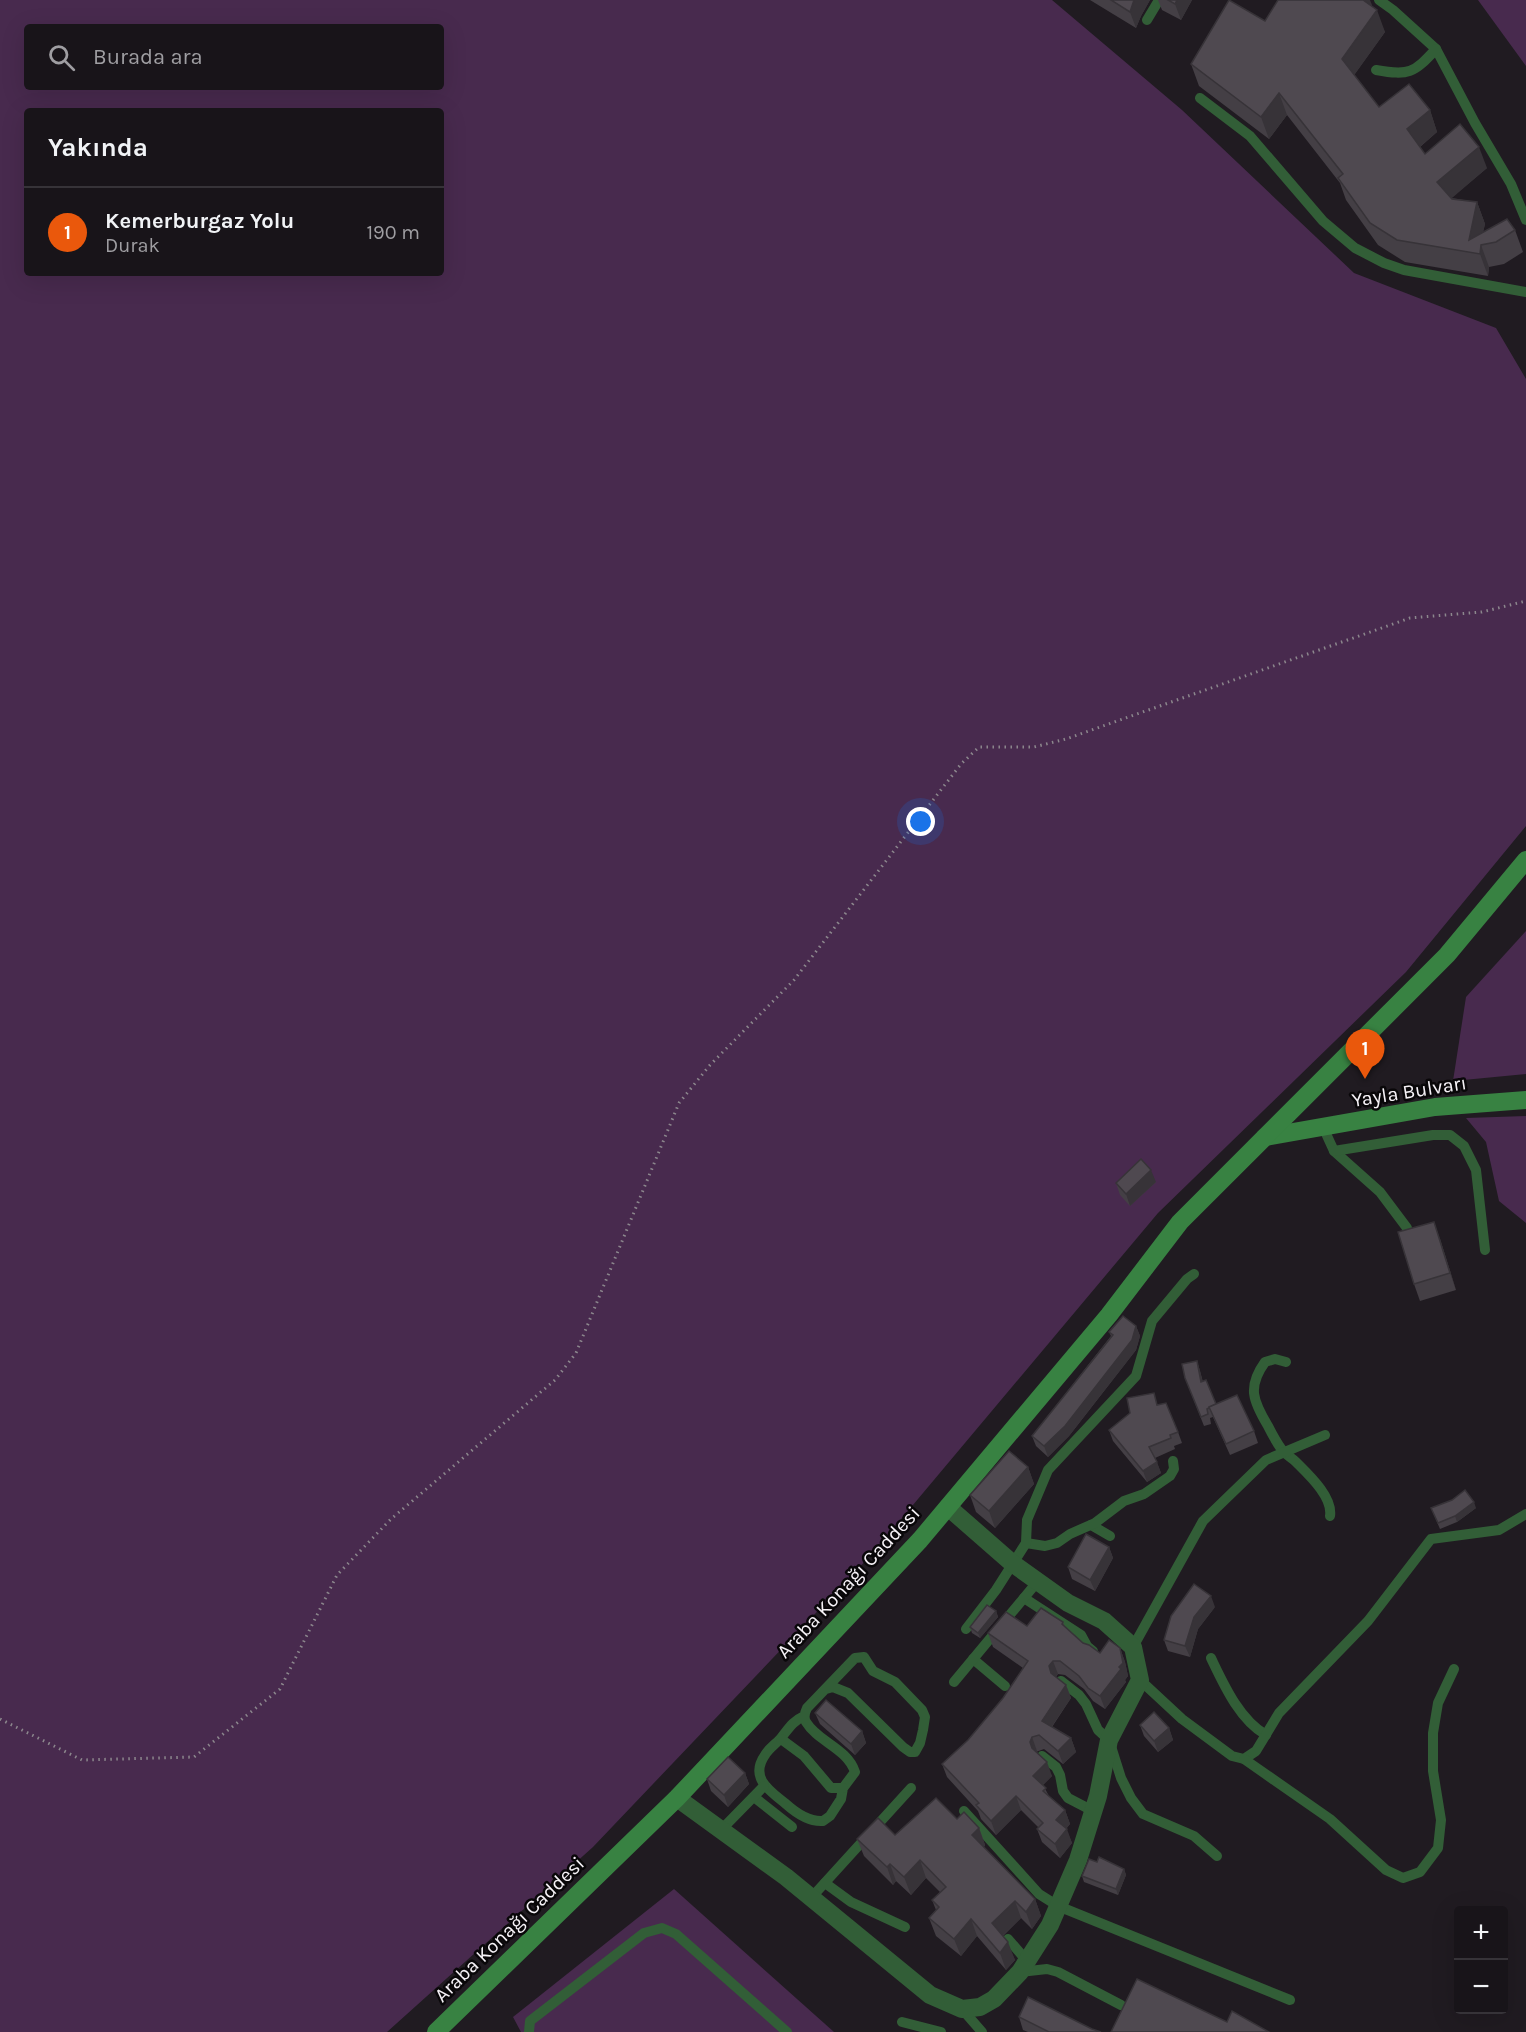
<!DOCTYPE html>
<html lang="tr">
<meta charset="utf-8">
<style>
body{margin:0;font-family:Karla,sans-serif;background:#211d22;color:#f1f3f6}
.controls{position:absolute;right:18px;bottom:18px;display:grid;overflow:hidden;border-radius:6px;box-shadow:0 6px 24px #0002}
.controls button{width:54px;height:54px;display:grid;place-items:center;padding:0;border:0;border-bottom:2px solid #363338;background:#181419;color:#f1f3f6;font:30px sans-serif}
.you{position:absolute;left:921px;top:822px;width:21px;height:21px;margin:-15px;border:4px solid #fff;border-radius:50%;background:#1a73e8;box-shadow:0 0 0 9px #1a73e833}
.badge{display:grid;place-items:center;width:39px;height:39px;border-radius:50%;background:#ea580c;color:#fff;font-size:20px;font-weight:700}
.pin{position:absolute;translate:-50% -50px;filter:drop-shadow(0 2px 3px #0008)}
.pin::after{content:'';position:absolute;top:32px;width:21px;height:18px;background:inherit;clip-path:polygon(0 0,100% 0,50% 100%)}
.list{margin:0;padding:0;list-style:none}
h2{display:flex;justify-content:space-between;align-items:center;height:78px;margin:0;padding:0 24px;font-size:26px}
h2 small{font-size:20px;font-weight:400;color:#9f9ea2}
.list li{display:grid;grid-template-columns:39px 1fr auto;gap:18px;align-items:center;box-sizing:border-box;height:90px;padding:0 24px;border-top:2px solid #363338}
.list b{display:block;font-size:22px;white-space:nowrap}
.list p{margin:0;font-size:20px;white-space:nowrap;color:#9f9ea2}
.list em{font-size:20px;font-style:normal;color:#9f9ea2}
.icon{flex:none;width:33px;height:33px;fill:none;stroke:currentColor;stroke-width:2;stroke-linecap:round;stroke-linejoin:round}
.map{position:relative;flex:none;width:1526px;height:2032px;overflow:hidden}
.search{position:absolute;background:#181419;box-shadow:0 6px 24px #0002;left:24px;top:24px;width:420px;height:66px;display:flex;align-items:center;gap:15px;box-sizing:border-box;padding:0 21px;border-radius:6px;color:#9f9ea2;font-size:22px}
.panel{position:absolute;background:#181419;box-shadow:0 6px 24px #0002;left:24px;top:108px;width:420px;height:168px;border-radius:6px}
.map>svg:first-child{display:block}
.green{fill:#482a4e;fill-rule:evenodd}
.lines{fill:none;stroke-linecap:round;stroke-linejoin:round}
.path{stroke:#8c878d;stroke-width:3;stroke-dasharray:1.5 4.5;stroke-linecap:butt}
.service{stroke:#325e37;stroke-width:10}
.minor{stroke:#325e37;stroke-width:18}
.secondary{stroke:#388242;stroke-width:18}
.wall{fill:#443f45}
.shaded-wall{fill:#373338}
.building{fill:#4f4950;stroke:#373338;stroke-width:1.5}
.labels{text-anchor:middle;stroke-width:5;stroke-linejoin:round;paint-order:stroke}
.street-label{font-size:20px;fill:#f6f2f7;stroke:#090709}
</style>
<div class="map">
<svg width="1526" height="2032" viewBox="0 0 1526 2032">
<rect width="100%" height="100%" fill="#201b21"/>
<g class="green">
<path d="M 0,0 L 1052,0 L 1182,110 L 1354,273 L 1496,328 L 1526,379 L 1526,826 L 1406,972 L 1158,1213 L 871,1555 L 593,1847 L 387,2032 L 0,2032 ZM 27,27 L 441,27 L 441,87 L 27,87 ZM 27,111 L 441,111 L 441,273 L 27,273 Z"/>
<polygon points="1478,0 1526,0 1526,66"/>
<polygon points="1526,931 1526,1074 1453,1081 1466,997"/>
<polygon points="1526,1116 1526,1223 1499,1201 1486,1142 1466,1118"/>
<polygon points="674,1889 834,2032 521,2032 513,2017"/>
</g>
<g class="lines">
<polyline class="path" points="0,1719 82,1760 194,1757 280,1689 337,1575 391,1519 555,1380 576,1353 679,1103 710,1065 794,980 961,764 979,747 1034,747 1066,739 1410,618 1482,612 1526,601"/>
<g class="service">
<polyline points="1379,0 1393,10 1436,49 1475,123 1511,184 1526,220"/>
<polyline points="1147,20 1159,0"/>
<path d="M 1376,70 C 1409,76 1414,73 1436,49"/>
<polyline points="1200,98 1250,136 1323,221 1355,248 1384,263 1404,270 1526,292"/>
<polyline points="1323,1127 1334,1151 1380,1192 1407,1228"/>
<polyline points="1334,1151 1433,1135 1450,1135 1464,1146 1476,1170 1485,1250"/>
<path d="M 1286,1362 L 1275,1359 L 1265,1362 C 1247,1387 1253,1401 1268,1426 C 1272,1434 1277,1443 1282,1450 C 1286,1455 1292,1458 1296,1462 C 1309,1475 1333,1497 1330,1516"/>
<polyline points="1091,1525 1110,1536"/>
<polyline points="1026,1543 1045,1546 1057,1543 1070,1534 1095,1523 1124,1501 1144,1494 1170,1476 1174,1469 1173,1461"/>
<polyline points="1024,1598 1081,1635 1087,1646 1093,1651"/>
<polyline points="966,1629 996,1590 1026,1543 1027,1520 1048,1470 1136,1376 1152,1321 1187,1279 1194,1274"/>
<polyline points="1133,1647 1203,1521 1266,1460 1325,1435"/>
<path d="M 1211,1658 C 1224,1685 1239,1719 1266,1735"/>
<polyline points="973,1659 1005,1686"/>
<polyline points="1140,1680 1182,1719 1232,1756 1244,1759 1256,1751 1279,1713 1368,1621 1431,1539 1499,1530 1526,1514"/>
<polyline points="1061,1681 1079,1695 1086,1704 1098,1730 1109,1740 1121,1778 1131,1798 1143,1814 1194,1836 1217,1856"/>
<polyline points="954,1682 1038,1581"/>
<path d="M 804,1716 C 793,1721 789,1728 781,1738 C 776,1744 769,1748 765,1755 C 749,1778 770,1791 786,1804 C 796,1813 809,1822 823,1821 L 830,1816 L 841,1799 L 843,1788 L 855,1772 C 847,1748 818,1742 806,1722 C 803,1717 805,1712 807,1708 L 855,1658 L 864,1657 L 873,1671 L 895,1682 L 922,1710 L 925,1717 L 923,1730 L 920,1743 L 915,1752 L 910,1752 L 903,1747 L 848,1693 L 833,1687 L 826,1689"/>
<polyline points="781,1739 804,1756 831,1788 843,1788"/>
<polyline points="1042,1756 1056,1767 1060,1775 1063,1791 1068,1798 1093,1811"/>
<polyline points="1244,1759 1330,1819 1386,1870 1403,1878 1420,1872 1438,1848 1441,1820 1433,1771 1433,1733 1438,1703 1454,1669"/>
<polyline points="754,1797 792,1827"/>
<polyline points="964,1811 1039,1894 1058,1906 1290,2000"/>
<polyline points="721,1830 764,1786"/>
<polyline points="825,1883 851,1902 905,1927"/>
<polyline points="811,1898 911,1788"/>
<polyline points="1008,1939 1027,1961"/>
<polyline points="1020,1972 1047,1969 1058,1972 1121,2005"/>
<polyline points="962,2009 982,2032"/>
<polyline points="902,2022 941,2032"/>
<polyline points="529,2032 530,2021 644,1933 662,1928 676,1934 787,2032"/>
</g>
<polyline class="minor" points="677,1798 786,1877 930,1995 962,2009 980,2007 994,1999 1020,1972 1050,1925 1078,1860 1098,1796 1109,1740 1140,1680 1133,1647 1104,1621 1068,1603 1012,1563 948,1507"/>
<g class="secondary">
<polyline points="1265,1137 1435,1107 1526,1100"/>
<polyline points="436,2032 677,1798 920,1540 1109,1315 1180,1222 1447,955 1526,860"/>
</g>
</g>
<g class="wall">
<polygon points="1090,0 1150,0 1141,16 1136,28"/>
<polygon points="1158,0 1192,0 1181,20 1162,10"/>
<polygon points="1372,5 1371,6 1385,32 1354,75 1379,107 1430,110 1437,132 1420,147 1425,154 1487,168 1451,198 1477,202 1485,224 1483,232 1515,230 1523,252 1504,264 1489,267 1488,276 1405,262 1378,245 1346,200 1340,183 1287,115 1269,139 1199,86 1191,64 1265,21"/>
<polygon points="1156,1182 1130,1206 1120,1195 1116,1183"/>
<polygon points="1440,1239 1456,1290 1420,1301 1414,1284"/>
<polygon points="1136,1326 1140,1336 1136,1350 1069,1436 1048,1457 1036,1446 1032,1436 1111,1336 1109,1332"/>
<polygon points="1197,1361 1200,1371 1203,1382 1216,1404 1254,1431 1258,1443 1230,1455 1213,1417 1210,1418 1211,1424 1204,1426 1185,1378"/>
<polygon points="1109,1430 1178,1432 1182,1443 1174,1446 1175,1449 1155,1458 1161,1473 1147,1482 1113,1441"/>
<polygon points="1028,1467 1034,1484 995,1528 976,1512 970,1495"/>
<polygon points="1431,1508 1476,1508 1457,1522 1440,1529"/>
<polygon points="1109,1547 1113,1558 1095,1591 1072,1579 1068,1567"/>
<polygon points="1215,1607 1198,1629 1190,1657 1168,1651 1164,1640"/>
<polygon points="996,1611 998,1617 980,1638 972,1633 970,1627"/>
<polygon points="1063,1622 1065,1627 1083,1643 1100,1653 1120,1648 1125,1662 1128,1676 1125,1680 1126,1682 1105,1709 1093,1701 1084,1689 1065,1675 1058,1674 1056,1677 1066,1685 1071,1698 1052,1727 1071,1738 1076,1752 1063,1764 1044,1749 1036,1752 1052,1776 1043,1785 1049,1796 1065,1810 1070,1824 1066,1829 1072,1843 1060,1858 1042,1842 1037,1829 1039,1828 1021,1810 996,1835 981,1819 978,1811 947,1777 942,1764 968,1740 1003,1698 1023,1668 993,1647 988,1633 1027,1626"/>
<polygon points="815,1713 862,1731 866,1743 855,1755 820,1724"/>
<polygon points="1140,1725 1169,1728 1173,1740 1158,1752 1144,1736"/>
<polygon points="745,1773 749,1784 728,1807 711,1791 707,1779"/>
<polygon points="957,1819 979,1828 985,1845 984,1847 1035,1899 1041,1916 1032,1929 1021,1918 1003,1936 1015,1960 1006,1970 977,1936 961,1956 936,1936 929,1918 936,1910 932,1900 940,1892 926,1878 911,1895 896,1881 893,1885 864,1856 857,1839 895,1835"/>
<polygon points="1097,1862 1124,1869 1126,1875 1118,1895 1084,1882 1082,1876"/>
<polygon points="1019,2017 1092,2029 1101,2032 1028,2032 1023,2030"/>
</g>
<g class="shaded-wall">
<polygon points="1134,0 1150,0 1141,16 1136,28 1130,12"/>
<polygon points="1177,0 1192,0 1181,20 1175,4"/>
<polygon points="1357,0 1370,0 1372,5 1363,17"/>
<polygon points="1377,10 1385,32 1350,81 1342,59"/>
<polygon points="1279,93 1287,115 1269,139 1261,117"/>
<polygon points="1430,110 1437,132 1415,151 1407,129"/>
<polygon points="1479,147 1487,168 1445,204 1437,182"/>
<polygon points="1477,202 1485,224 1478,254 1469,240"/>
<polygon points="1481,245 1489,267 1488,276 1480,254"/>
<polygon points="1151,1170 1156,1182 1130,1206 1126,1194"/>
<polygon points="1434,1222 1440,1239 1456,1290 1450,1273"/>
<polygon points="1136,1326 1140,1336 1136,1350 1069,1436 1048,1457 1044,1446"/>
<polygon points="1197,1361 1200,1371 1205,1392 1201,1382"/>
<polygon points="1157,1462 1161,1473 1147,1482 1143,1471"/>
<polygon points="1028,1467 1034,1484 995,1528 989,1511"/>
<polygon points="1474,1502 1476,1508 1457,1522 1455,1516"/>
<polygon points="1109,1547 1113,1558 1095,1591 1090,1580"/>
<polygon points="1211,1596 1215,1607 1198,1629 1190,1657 1185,1646 1194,1617"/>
<polygon points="996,1611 998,1617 980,1638 978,1633"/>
<polygon points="1120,1648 1125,1662 1128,1676 1125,1680 1126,1682 1105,1709 1100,1696 1119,1667"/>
<polygon points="1053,1661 1058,1674 1054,1679 1049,1666"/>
<polygon points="1066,1685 1071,1698 1046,1735 1042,1721"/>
<polygon points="1169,1728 1173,1740 1158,1752 1154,1741"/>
<polygon points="862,1731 866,1743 855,1755 851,1744"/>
<polygon points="1032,1737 1037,1751 1035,1756 1030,1742"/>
<polygon points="1071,1738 1076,1752 1063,1764 1058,1751"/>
<polygon points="1047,1762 1052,1776 1038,1789 1033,1776"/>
<polygon points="745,1773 749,1784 728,1807 724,1795"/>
<polygon points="1016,1796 1021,1810 996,1835 991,1821"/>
<polygon points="1065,1810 1070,1824 1061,1834 1056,1820"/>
<polygon points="979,1828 985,1845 978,1852 972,1835"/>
<polygon points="1067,1829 1072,1843 1060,1858 1055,1844"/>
<polygon points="920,1860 926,1878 911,1895 904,1877"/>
<polygon points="890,1864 896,1881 893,1885 887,1867"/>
<polygon points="1124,1869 1126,1875 1118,1895 1116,1889"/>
<polygon points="1035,1899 1041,1916 1032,1929 1026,1912"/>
<polygon points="1015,1901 1021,1918 998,1940 992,1923"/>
<polygon points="971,1919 977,1936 961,1956 954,1939"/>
<polygon points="1008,1942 1015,1960 1006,1970 1000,1953"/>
</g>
<g class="building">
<polygon points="1111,0 1134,0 1130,12"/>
<polygon points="1168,0 1177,0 1175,4"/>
<polygon points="1229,0 1265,21 1278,0 1363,0 1377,10 1342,59 1379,107 1409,84 1430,110 1407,129 1425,154 1460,124 1479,147 1437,182 1452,199 1477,202 1469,240 1507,219 1515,230 1496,242 1481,245 1480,254 1397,240 1370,223 1338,178 1343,174 1279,93 1261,117 1191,64"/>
<polygon points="1141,1159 1151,1170 1126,1194 1116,1183"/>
<polygon points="1434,1222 1450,1273 1414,1284 1398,1232"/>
<polygon points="1123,1316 1136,1326 1132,1340 1065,1426 1044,1446 1032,1436 1113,1335 1109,1332"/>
<polygon points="1197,1361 1201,1382 1206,1380 1216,1404 1207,1409 1208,1414 1201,1417 1185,1378 1182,1364"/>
<polygon points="1154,1393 1157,1405 1166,1403 1178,1432 1170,1435 1171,1438 1149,1447 1157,1462 1143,1471 1109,1430 1130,1413 1127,1398"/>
<polygon points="1237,1395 1254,1431 1226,1444 1209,1407"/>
<polygon points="1009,1451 1028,1467 989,1511 970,1495"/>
<polygon points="1465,1490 1474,1502 1455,1516 1438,1523 1431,1508 1452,1500"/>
<polygon points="1086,1534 1109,1547 1090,1580 1068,1567"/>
<polygon points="1194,1584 1211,1596 1194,1617 1185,1646 1164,1640 1171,1616"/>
<polygon points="987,1605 996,1611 978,1633 970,1627"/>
<polygon points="1041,1608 1063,1622 1062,1624 1083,1643 1089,1645 1100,1653 1109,1640 1120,1648 1123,1663 1119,1667 1121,1669 1100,1696 1088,1688 1079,1676 1060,1661 1053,1661 1049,1666 1051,1673 1066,1685 1042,1721 1071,1738 1058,1751 1039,1735 1032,1737 1030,1742 1032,1748 1047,1762 1033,1776 1046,1788 1043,1791 1065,1810 1056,1820 1067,1829 1055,1844 1037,1829 1043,1823 1016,1796 991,1821 976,1805 979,1803 942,1764 968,1740 1003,1698 1028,1661 988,1633 1006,1612 1027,1626"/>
<polygon points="826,1700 862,1731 851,1744 815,1713"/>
<polygon points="1154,1712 1169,1728 1154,1741 1140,1725"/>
<polygon points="728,1757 745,1773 724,1795 707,1779"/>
<polygon points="936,1798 957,1819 964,1812 979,1828 972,1835 1035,1899 1026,1912 1015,1901 992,1923 1008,1942 1000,1953 971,1919 954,1939 929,1918 939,1907 932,1900 946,1887 920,1860 904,1877 890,1864 887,1867 857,1839 878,1818 895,1835"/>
<polygon points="1099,1857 1124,1869 1116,1889 1082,1876 1089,1859 1097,1862"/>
<polygon points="1137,1979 1227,2022 1232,2011 1269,2032 1111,2032"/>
<polygon points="1028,1997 1092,2029 1101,2032 1049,2032 1019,2017"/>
</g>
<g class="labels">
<g class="street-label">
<text transform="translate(1409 1091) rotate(-9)" y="7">Yayla Bulvarı</text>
<text transform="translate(848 1582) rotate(-47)" y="7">Araba Konağı Caddesi</text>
<text transform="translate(509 1929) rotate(-44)" y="7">Araba Konağı Caddesi</text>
</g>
</g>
</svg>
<div class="controls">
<button>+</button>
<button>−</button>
</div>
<div class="you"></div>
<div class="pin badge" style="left:1365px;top:1079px">1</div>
<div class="search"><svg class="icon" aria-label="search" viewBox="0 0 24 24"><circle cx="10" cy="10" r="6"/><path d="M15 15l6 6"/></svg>Burada ara</div>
<section class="panel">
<h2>Yakında<small></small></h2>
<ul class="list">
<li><span class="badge">1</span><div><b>Kemerburgaz Yolu</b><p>Durak</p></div><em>190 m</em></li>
</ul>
</section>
</div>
